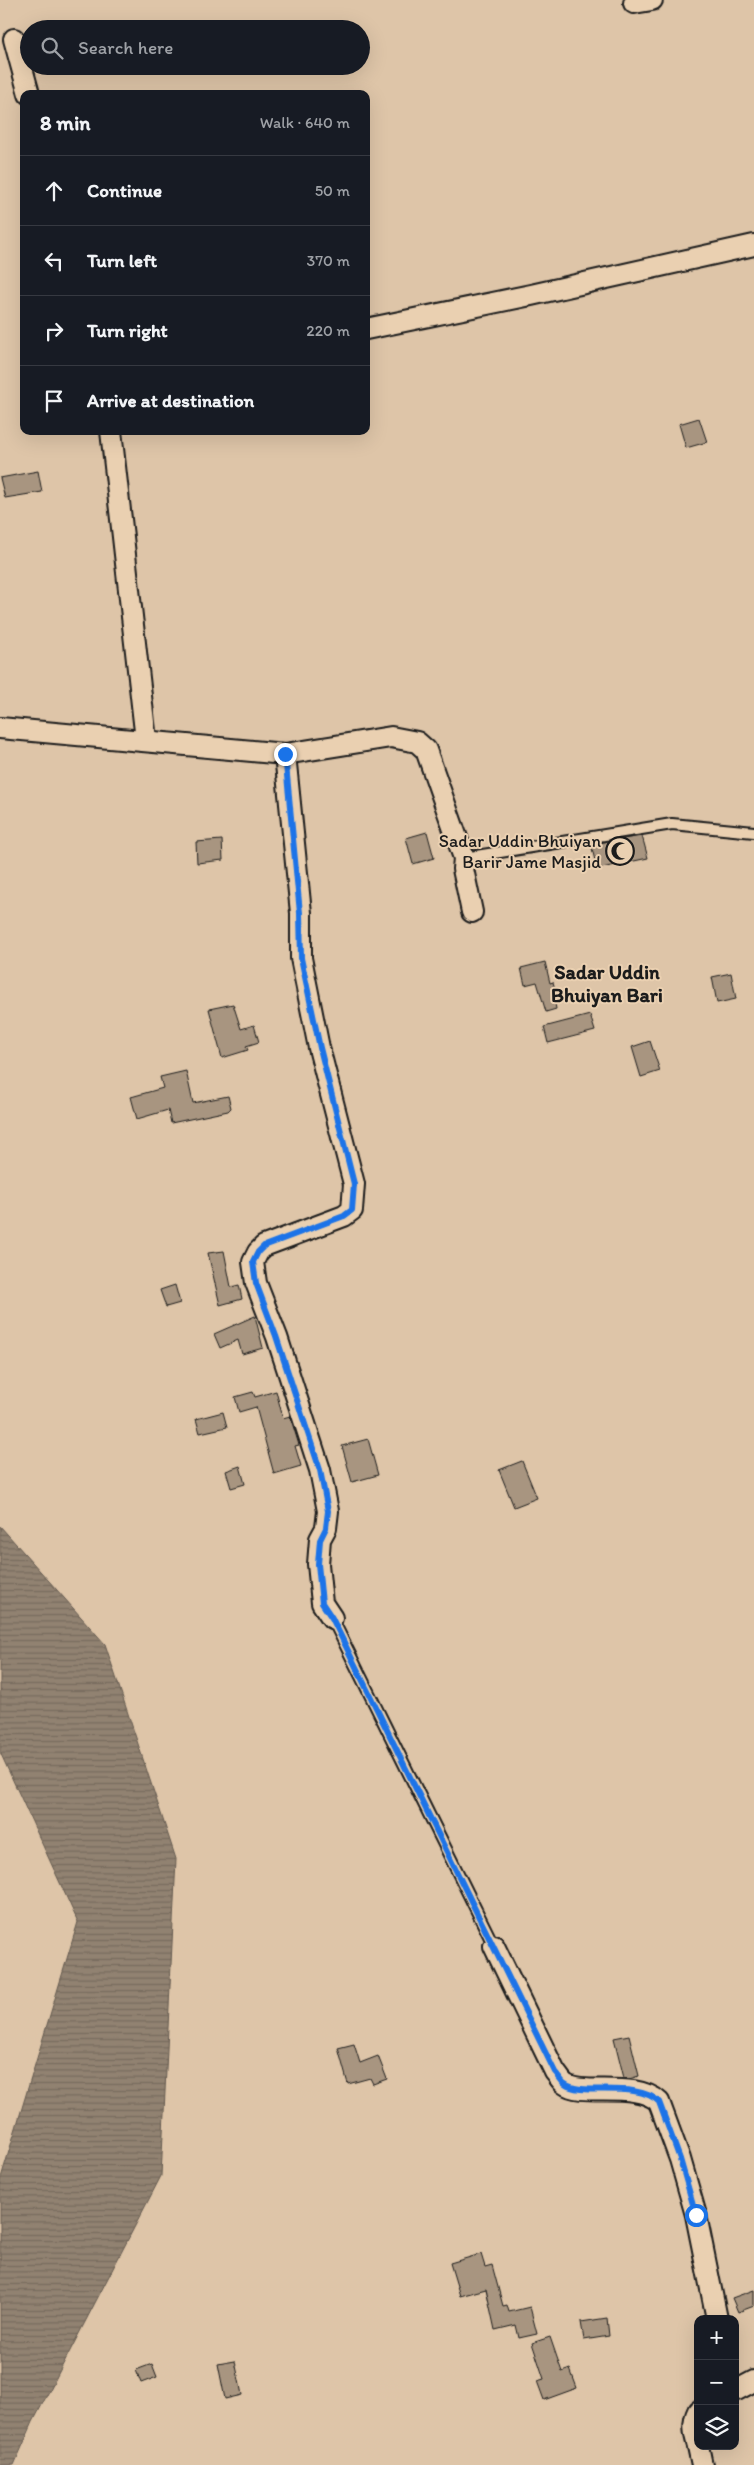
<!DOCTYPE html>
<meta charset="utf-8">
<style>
body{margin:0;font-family:Itim,sans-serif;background:#20242c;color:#f1f3f6}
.controls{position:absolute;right:15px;bottom:15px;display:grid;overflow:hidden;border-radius:10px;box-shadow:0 5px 20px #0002}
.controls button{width:45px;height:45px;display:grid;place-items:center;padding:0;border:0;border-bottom:1px solid #363941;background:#171b24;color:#f1f3f6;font:25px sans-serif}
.stop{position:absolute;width:15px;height:15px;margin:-11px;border:4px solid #1a73e8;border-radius:50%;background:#fff}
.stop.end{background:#1a73e8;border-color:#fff;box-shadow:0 1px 5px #0008}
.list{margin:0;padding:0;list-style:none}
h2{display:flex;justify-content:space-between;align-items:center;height:65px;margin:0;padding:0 20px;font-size:21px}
h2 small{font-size:16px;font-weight:400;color:#9ea1a6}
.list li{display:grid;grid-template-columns:32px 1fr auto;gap:15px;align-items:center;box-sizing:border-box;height:70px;padding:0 20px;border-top:1px solid #363941}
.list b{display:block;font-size:19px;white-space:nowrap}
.list em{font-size:16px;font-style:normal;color:#9ea1a6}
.icon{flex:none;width:28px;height:28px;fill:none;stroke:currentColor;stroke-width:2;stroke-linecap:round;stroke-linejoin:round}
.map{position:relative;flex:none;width:754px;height:2465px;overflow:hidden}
.search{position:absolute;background:#171b24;box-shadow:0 5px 20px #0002;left:20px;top:20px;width:350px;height:55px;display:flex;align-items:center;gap:12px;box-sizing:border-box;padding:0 18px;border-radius:28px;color:#9ea1a6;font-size:19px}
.panel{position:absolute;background:#171b24;box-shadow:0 5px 20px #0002;left:20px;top:90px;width:350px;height:345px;border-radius:10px}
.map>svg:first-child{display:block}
.water{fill:url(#water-rules);stroke:#62594f}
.building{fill:#a89580;stroke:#1c1c1c}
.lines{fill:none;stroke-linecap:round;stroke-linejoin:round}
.lane-casing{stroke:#1c1c1c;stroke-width:14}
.street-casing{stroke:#1c1c1c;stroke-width:24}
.lane{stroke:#ead0b1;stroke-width:10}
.street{stroke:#ead0b1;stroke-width:20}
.route{stroke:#1a73e8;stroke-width:6}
.labels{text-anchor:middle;stroke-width:4;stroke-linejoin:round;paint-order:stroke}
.poi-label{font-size:18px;fill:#1c1c1c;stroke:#ead0b1;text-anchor:end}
.quarter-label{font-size:20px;font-weight:bold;fill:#1c1c1c;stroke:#ead0b1}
</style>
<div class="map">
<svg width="754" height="2465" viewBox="0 0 754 2465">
<defs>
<pattern id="water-rules" width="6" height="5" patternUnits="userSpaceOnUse" patternTransform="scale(1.25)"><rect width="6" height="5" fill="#918271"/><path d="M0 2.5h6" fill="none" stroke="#766a5c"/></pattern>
</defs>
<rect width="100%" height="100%" fill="#dec5a8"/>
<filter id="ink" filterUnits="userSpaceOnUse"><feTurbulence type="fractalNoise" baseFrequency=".02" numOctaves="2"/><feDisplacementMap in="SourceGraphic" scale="10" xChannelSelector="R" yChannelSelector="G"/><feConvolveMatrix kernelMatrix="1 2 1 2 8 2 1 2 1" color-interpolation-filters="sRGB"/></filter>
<g filter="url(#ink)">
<polygon class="water" points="0,1526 105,1644 176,1859 161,2176 33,2422 14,2465 0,2465 0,2181 78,1922 0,1752"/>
<g class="building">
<polygon points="699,418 707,442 686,448 679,424"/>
<polygon points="38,471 42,492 5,498 0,478"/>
<polygon points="427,832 434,858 413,864 406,838"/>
<polygon points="642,836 648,858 597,869 591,844"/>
<polygon points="222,840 223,860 197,863 196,842"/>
<polygon points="545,962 550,983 553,982 557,997 554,998 556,1009 546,1012 537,982 525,985 521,968"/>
<polygon points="731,973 736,999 717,1003 712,977"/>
<polygon points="233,1004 241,1029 254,1025 259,1042 246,1046 248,1050 222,1058 209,1009"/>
<polygon points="590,1015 595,1031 548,1043 544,1027"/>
<polygon points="650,1041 660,1071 641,1077 632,1047"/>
<polygon points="186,1071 193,1103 228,1096 231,1108 228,1111 171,1123 168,1110 137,1119 131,1097 163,1088 160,1077"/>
<polygon points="224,1251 231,1287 239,1285 242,1299 220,1305 208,1253"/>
<polygon points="175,1285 180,1303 166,1307 160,1290"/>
<polygon points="255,1316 263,1348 242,1354 238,1340 220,1348 214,1334"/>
<polygon points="276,1391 283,1418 290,1416 299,1445 295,1446 301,1466 274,1474 256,1407 239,1412 235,1397 253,1392 255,1397"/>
<polygon points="223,1412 227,1427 200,1433 196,1419"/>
<polygon points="368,1439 378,1475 352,1482 342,1446"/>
<polygon points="522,1461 537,1498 514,1507 499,1470"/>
<polygon points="240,1466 245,1484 231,1488 226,1471"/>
<polygon points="629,2035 639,2076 629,2079 624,2078 614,2038"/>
<polygon points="354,2044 360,2063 378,2056 387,2079 373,2084 370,2078 348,2084 338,2048"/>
<polygon points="481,2254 485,2267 492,2265 503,2306 507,2305 509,2312 530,2307 537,2334 519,2338 516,2325 495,2330 486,2289 460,2296 450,2263"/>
<polygon points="754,2290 754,2306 738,2312 732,2298"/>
<polygon points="607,2318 609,2336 584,2340 581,2322"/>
<polygon points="550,2337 562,2372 570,2369 577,2388 544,2400 537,2381 544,2379 532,2343"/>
<polygon points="235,2361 242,2395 225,2399 218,2364"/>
<polygon points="152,2364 157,2377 141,2383 136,2370"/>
</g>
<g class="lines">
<defs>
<g id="lane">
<polyline points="464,858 672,824 754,832"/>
<polyline points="332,1618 494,1946"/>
</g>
<g id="street">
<polyline points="634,3 652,0"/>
<polyline points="14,39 29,94"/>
<polyline points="366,329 531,295 754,245"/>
<polyline points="111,431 146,740"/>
<polyline points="0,728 285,754 391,737 417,742 426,750 464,858 463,869 472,912"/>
<polyline points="285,754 301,913 301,958 319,1048 354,1184 352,1210 344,1216 264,1246 258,1252 253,1262 256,1283 277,1337 320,1470 328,1511 326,1528 320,1539 318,1564 322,1603 332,1618"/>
<path d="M 494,1946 L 555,2072 C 558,2075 561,2081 565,2084 C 582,2097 637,2080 659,2102 L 680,2159 L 696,2215 L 717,2319"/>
<polyline points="737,2390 754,2381"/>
<path d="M 698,2411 C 692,2423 694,2433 698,2446"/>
<polyline points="698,2446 702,2465"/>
</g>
</defs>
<use href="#lane" class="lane-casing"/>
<use href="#street" class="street-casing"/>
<use href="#lane" class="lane"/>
<use href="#street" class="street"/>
</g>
</g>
<g class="lines" filter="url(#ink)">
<path class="route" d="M 285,754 L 300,913 L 301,958 L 320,1048 L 354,1184 L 352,1210 L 344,1216 L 264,1246 L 258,1252 L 253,1262 L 256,1283 L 276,1336 L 320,1470 L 328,1511 L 326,1528 L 320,1540 L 318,1564 L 322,1603 L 332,1618 L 555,2072 C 558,2075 561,2081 565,2084 C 582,2097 637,2080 659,2102 L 680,2159 L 696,2215"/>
</g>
<defs>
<symbol id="mosque-ring" viewBox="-11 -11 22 22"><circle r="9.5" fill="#ead0b1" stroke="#1c1c1c" stroke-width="1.5"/><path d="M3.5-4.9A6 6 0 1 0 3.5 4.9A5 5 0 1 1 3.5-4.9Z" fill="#1c1c1c"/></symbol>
</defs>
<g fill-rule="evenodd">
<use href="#mosque-ring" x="604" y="835" width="32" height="32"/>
</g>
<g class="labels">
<g class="poi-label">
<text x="601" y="847">Sadar Uddin Bhuiyan<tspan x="601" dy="21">Barir Jame Masjid</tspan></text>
</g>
<g class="quarter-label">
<text x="607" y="979">Sadar Uddin<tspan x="607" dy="23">Bhuiyan Bari</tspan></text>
</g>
</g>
</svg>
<div class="controls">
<button>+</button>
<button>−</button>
<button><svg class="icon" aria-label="layers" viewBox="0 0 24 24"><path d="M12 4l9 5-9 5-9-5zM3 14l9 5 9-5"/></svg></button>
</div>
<div class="stop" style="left:696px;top:2215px"></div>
<div class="stop end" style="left:285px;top:754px"></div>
<div class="search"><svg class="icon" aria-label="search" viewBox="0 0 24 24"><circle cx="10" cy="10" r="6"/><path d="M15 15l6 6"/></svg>Search here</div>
<section class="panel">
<h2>8 min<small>Walk · 640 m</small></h2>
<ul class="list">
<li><svg class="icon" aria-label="ahead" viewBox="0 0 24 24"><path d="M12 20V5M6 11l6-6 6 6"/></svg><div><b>Continue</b></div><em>50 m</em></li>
<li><svg class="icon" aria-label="left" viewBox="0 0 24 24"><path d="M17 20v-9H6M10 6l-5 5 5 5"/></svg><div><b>Turn left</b></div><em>370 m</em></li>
<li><svg class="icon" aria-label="right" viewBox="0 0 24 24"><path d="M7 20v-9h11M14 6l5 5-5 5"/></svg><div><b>Turn right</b></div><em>220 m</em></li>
<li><svg class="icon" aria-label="arrive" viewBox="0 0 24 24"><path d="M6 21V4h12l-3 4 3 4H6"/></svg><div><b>Arrive at destination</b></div></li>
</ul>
</section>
</div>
